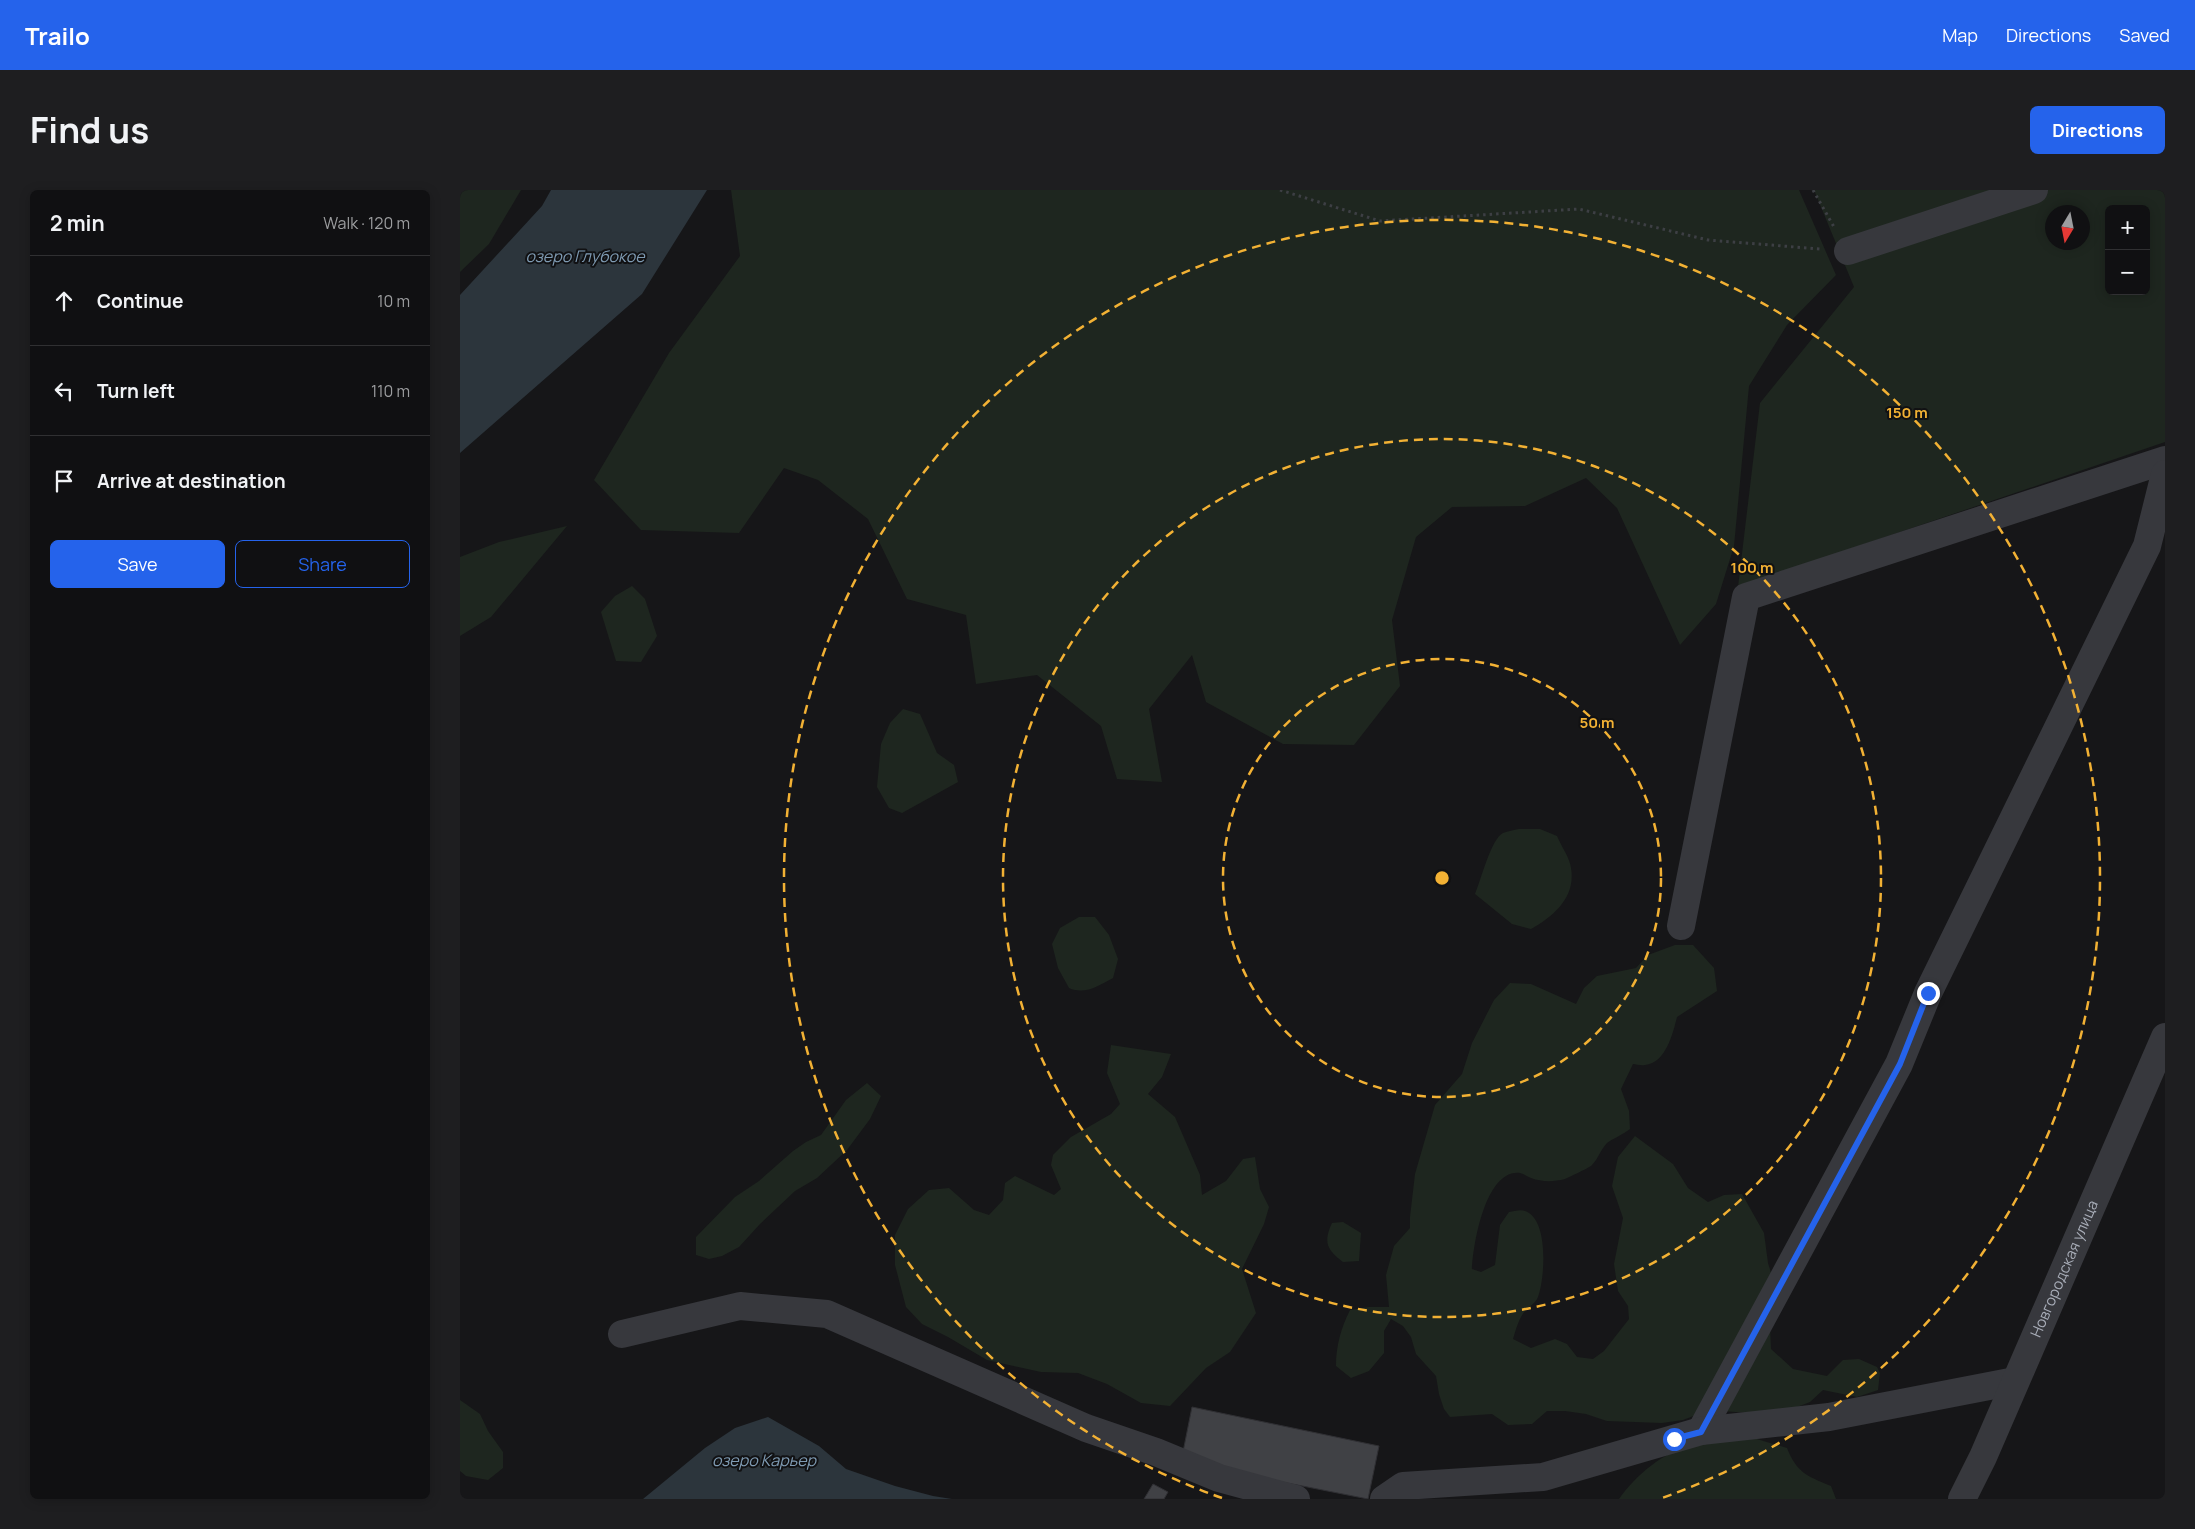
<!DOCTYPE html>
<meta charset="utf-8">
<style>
body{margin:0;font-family:Manrope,sans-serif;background:#1e1e20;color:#f1f3f6}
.controls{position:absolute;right:15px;top:15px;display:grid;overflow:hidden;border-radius:8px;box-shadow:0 2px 12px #0003}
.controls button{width:45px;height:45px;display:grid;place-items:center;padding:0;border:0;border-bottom:1px solid #303032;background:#101012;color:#f1f3f6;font:25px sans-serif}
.compass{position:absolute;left:1585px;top:15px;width:45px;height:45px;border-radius:50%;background:#101012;box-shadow:0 2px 12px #0003;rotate:190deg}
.stop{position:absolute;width:15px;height:15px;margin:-11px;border:4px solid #2563eb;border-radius:50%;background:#fff}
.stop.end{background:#2563eb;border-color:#fff;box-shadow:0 1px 5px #0008}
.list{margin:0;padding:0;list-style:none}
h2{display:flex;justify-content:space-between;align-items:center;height:65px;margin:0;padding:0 20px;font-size:21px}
h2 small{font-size:16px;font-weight:400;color:#9c9d9f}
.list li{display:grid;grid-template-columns:32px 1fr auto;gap:15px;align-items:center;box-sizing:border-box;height:90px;padding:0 20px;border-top:1px solid #303032}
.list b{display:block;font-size:19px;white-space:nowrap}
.list em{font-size:16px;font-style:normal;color:#9c9d9f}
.actions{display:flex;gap:10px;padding:15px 20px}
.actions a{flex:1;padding:11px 0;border:1px solid #2563eb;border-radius:8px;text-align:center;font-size:18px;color:#2563eb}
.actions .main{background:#2563eb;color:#fff}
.icon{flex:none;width:28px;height:28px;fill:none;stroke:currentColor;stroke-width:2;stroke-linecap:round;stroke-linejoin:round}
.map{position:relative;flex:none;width:1705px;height:1309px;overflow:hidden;border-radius:8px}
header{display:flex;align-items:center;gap:30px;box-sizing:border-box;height:70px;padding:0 25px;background:#2563eb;color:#fff}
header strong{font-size:24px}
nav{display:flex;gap:28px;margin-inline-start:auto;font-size:18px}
.intro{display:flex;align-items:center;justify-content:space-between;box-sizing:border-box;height:120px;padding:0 30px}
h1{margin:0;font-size:35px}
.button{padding:12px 22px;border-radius:8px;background:#2563eb;color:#fff;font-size:18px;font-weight:700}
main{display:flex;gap:30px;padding:0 30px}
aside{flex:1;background:#101012;border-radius:8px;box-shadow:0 2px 12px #0003}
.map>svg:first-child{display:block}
.green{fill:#1e261f;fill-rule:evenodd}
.water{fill:#2c353c}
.building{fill:#404145;stroke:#303034}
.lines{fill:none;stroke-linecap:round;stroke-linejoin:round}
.path{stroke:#3d3f44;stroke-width:3;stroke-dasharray:2.5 4;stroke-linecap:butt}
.minor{stroke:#37383d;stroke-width:28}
.route{stroke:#2563eb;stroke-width:6}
.ring{fill:none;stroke:#f2b134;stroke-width:2.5;stroke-dasharray:9 6}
.labels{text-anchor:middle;stroke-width:4;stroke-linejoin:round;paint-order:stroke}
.street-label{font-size:15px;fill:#a8adb8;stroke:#111113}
.water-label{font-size:16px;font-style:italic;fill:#7f9bb3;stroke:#111113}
.centre{fill:#f2b134;stroke:#111113;stroke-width:2.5}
.ring-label{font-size:15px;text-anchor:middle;font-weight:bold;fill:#f2b134;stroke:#111113;stroke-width:4;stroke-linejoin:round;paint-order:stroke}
</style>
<header>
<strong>Trailo</strong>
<nav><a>Map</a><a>Directions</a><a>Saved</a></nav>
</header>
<div class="intro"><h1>Find us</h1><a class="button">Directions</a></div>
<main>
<aside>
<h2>2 min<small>Walk · 120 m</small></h2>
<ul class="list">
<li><svg class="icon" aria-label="ahead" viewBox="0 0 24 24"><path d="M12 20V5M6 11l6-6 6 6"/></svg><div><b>Continue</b></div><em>10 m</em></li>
<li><svg class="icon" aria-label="left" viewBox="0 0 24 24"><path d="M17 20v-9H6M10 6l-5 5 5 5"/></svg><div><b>Turn left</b></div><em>110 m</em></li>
<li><svg class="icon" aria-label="arrive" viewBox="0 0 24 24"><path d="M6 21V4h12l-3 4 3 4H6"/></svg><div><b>Arrive at destination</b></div></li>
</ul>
<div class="actions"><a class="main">Save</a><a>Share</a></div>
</aside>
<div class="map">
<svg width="1705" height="1309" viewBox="0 0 1705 1309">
<rect width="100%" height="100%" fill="#161618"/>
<g class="green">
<polygon points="0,0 61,0 29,54 0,82"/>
<polygon points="271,0 1339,0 1376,85 1327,135 1289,196 1274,356 1256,414 1220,455 1157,318 1126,288 1065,316 992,317 956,347 932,430 940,496 894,555 823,554 746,512 732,465 689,519 702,592 657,589 641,536 577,485 516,494 506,425 447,409 408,329 358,290 324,278 279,343 181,340 134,290 209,163 280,66"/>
<path d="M 1354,0 L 1705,0 L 1705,252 L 1278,397 L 1300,213 L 1394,97 ZM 1649,19 L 1686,19 L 1686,101 L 1649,101 ZM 1592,22 L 1622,22 L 1622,52 L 1592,52 Z"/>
<polygon points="107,336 31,427 0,446 0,367 39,352"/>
<polygon points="172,396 185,409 197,446 181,472 156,471 141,422 155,406"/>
<polygon points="443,519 460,524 477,563 494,575 498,592 442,623 429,618 417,597 421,554 430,533"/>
<path d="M 1059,639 L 1080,639 L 1097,646 C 1101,656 1110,668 1111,678 C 1116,707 1094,726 1071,739 L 1052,734 L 1015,704 C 1021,690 1031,649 1043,643 C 1048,641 1054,640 1059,639 Z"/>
<path d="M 619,727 L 635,727 L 649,745 L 658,769 L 653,788 C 638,796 625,805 609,798 L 598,778 L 592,754 L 600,738 Z"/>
<path d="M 1215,755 L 1233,755 L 1254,778 L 1257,801 L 1217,827 C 1213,843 1206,873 1185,875 C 1181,876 1176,874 1173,874 L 1161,899 L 1169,921 L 1170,939 C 1164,944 1152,949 1147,953 C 1141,959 1138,969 1132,975 C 1129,978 1109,987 1105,989 C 1093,992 1082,992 1071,988 C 1068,987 1064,984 1060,983 C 1025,979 1013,1056 1012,1079 L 1021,1082 L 1035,1075 L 1040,1035 L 1049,1022 C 1054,1021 1061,1019 1065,1021 C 1089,1029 1085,1088 1078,1107 C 1076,1113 1069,1116 1065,1121 C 1059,1128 1056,1139 1053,1149 L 1071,1158 L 1095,1149 L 1107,1154 L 1117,1167 L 1133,1169 L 1144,1161 L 1169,1129 L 1168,1116 L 1158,1101 L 1154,1074 L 1163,1028 L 1152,996 L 1158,967 L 1175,946 L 1213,974 L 1228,998 L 1248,1012 L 1264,1005 L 1282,1004 L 1304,1043 L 1308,1073 L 1313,1089 L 1310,1137 L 1311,1159 L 1333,1179 L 1367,1186 L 1383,1170 L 1399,1169 L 1417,1177 L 1420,1183 L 1418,1200 L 1397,1207 L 1363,1200 L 1350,1212 L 1327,1221 L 1302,1224 L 1249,1220 L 1223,1230 L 1202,1233 L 1147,1231 L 1126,1224 L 1105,1221 L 1087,1221 L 1072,1234 L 1048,1235 L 1032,1224 L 990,1227 L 984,1219 L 979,1204 L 976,1186 L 956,1164 L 951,1147 L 943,1136 L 931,1129 L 924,1141 L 924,1163 L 909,1181 L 891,1188 L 876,1176 C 876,1156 881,1138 890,1120 L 909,1117 L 929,1117 L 926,1085 L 934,1056 L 950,1038 L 950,1027 L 955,984 L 975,915 L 1002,884 L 1012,853 L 1034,810 L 1050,793 L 1071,794 L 1116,814 L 1124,798 L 1137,786 L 1176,778 L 1188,765 Z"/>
<polygon points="651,855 711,864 702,887 688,904 715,927 740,985 742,1005 766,991 783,969 795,967 800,999 809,1017 804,1034 782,1079 796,1123 770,1162 746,1178 710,1216 681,1213 647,1194 618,1183 581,1182 527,1170 488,1147 462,1134 446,1117 435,1075 435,1045 448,1019 469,1000 489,998 514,1020 529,1025 543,1010 545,993 555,986 594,1005 601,999 591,975 593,965 611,947 651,924 660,914 647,883"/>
<polygon points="407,893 421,906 410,929 387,960 357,988 335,1001 300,1034 279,1057 262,1066 249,1069 236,1065 236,1047 275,1007 299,991 333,961 346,952 361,945 386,910"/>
<path d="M 883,1032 L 901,1043 L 899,1071 L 883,1072 C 867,1060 863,1052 872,1033 Z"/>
<polygon points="0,1210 20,1224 28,1241 43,1262 43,1278 28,1290 6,1286 0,1281"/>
<path d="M 1287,1246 L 1327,1258 C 1337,1283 1347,1286 1371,1296 L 1376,1309 L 1159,1309 C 1176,1285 1203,1262 1233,1255 C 1250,1250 1269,1249 1287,1246 Z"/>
</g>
<g class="water">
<polygon points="91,0 247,0 182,104 0,263 0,105 82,16"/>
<polygon points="308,1227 359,1256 386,1279 435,1296 473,1306 492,1309 183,1309 245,1258 275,1238"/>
</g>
<g class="building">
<polygon points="732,1217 919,1256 908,1309 721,1272"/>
<polygon points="693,1294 708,1302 704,1309 684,1309"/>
</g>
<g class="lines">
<g class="path">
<polyline points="820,0 920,31 1119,19 1248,50 1360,59"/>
<polyline points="1353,0 1374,37"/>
</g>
<g class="minor">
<polyline points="1388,61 1574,0"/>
<polyline points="1221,736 1286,407 1705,270"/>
<polyline points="162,1144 280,1116 367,1124 626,1238 696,1262 759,1288 836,1309"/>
<polyline points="1241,1241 1439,874 1468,803 1687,356 1705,284"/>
<polyline points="924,1309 943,1296 1083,1287 1241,1241 1369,1227 1555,1191"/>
<path id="s1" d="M 1502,1309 L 1523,1267 L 1705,847"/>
</g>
</g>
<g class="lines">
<polyline class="route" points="1214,1249 1241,1242 1440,874 1468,803"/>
</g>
<g class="ring">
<circle cx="982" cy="688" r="219"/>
<circle cx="982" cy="688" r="439"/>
<path d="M762 1308A658 658 0 1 1 1202 1308"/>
</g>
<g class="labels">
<g class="street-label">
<text dy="5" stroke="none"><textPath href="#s1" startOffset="252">Новгородская улица</textPath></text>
</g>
<g class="water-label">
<text x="125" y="72">озеро Глубокое</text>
<text x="304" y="1276">озеро Карьер</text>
</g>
</g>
<circle cx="982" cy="688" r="8" class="centre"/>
<g class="ring-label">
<text x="1447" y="228">150 m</text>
<text x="1292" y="383">100 m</text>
<text x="1137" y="538">50 m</text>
</g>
</svg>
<div class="controls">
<button>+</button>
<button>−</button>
</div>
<svg class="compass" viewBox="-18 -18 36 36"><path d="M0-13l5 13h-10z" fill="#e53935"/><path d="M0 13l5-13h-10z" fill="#9c9d9f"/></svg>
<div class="stop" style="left:1214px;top:1249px"></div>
<div class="stop end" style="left:1468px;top:803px"></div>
</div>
</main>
